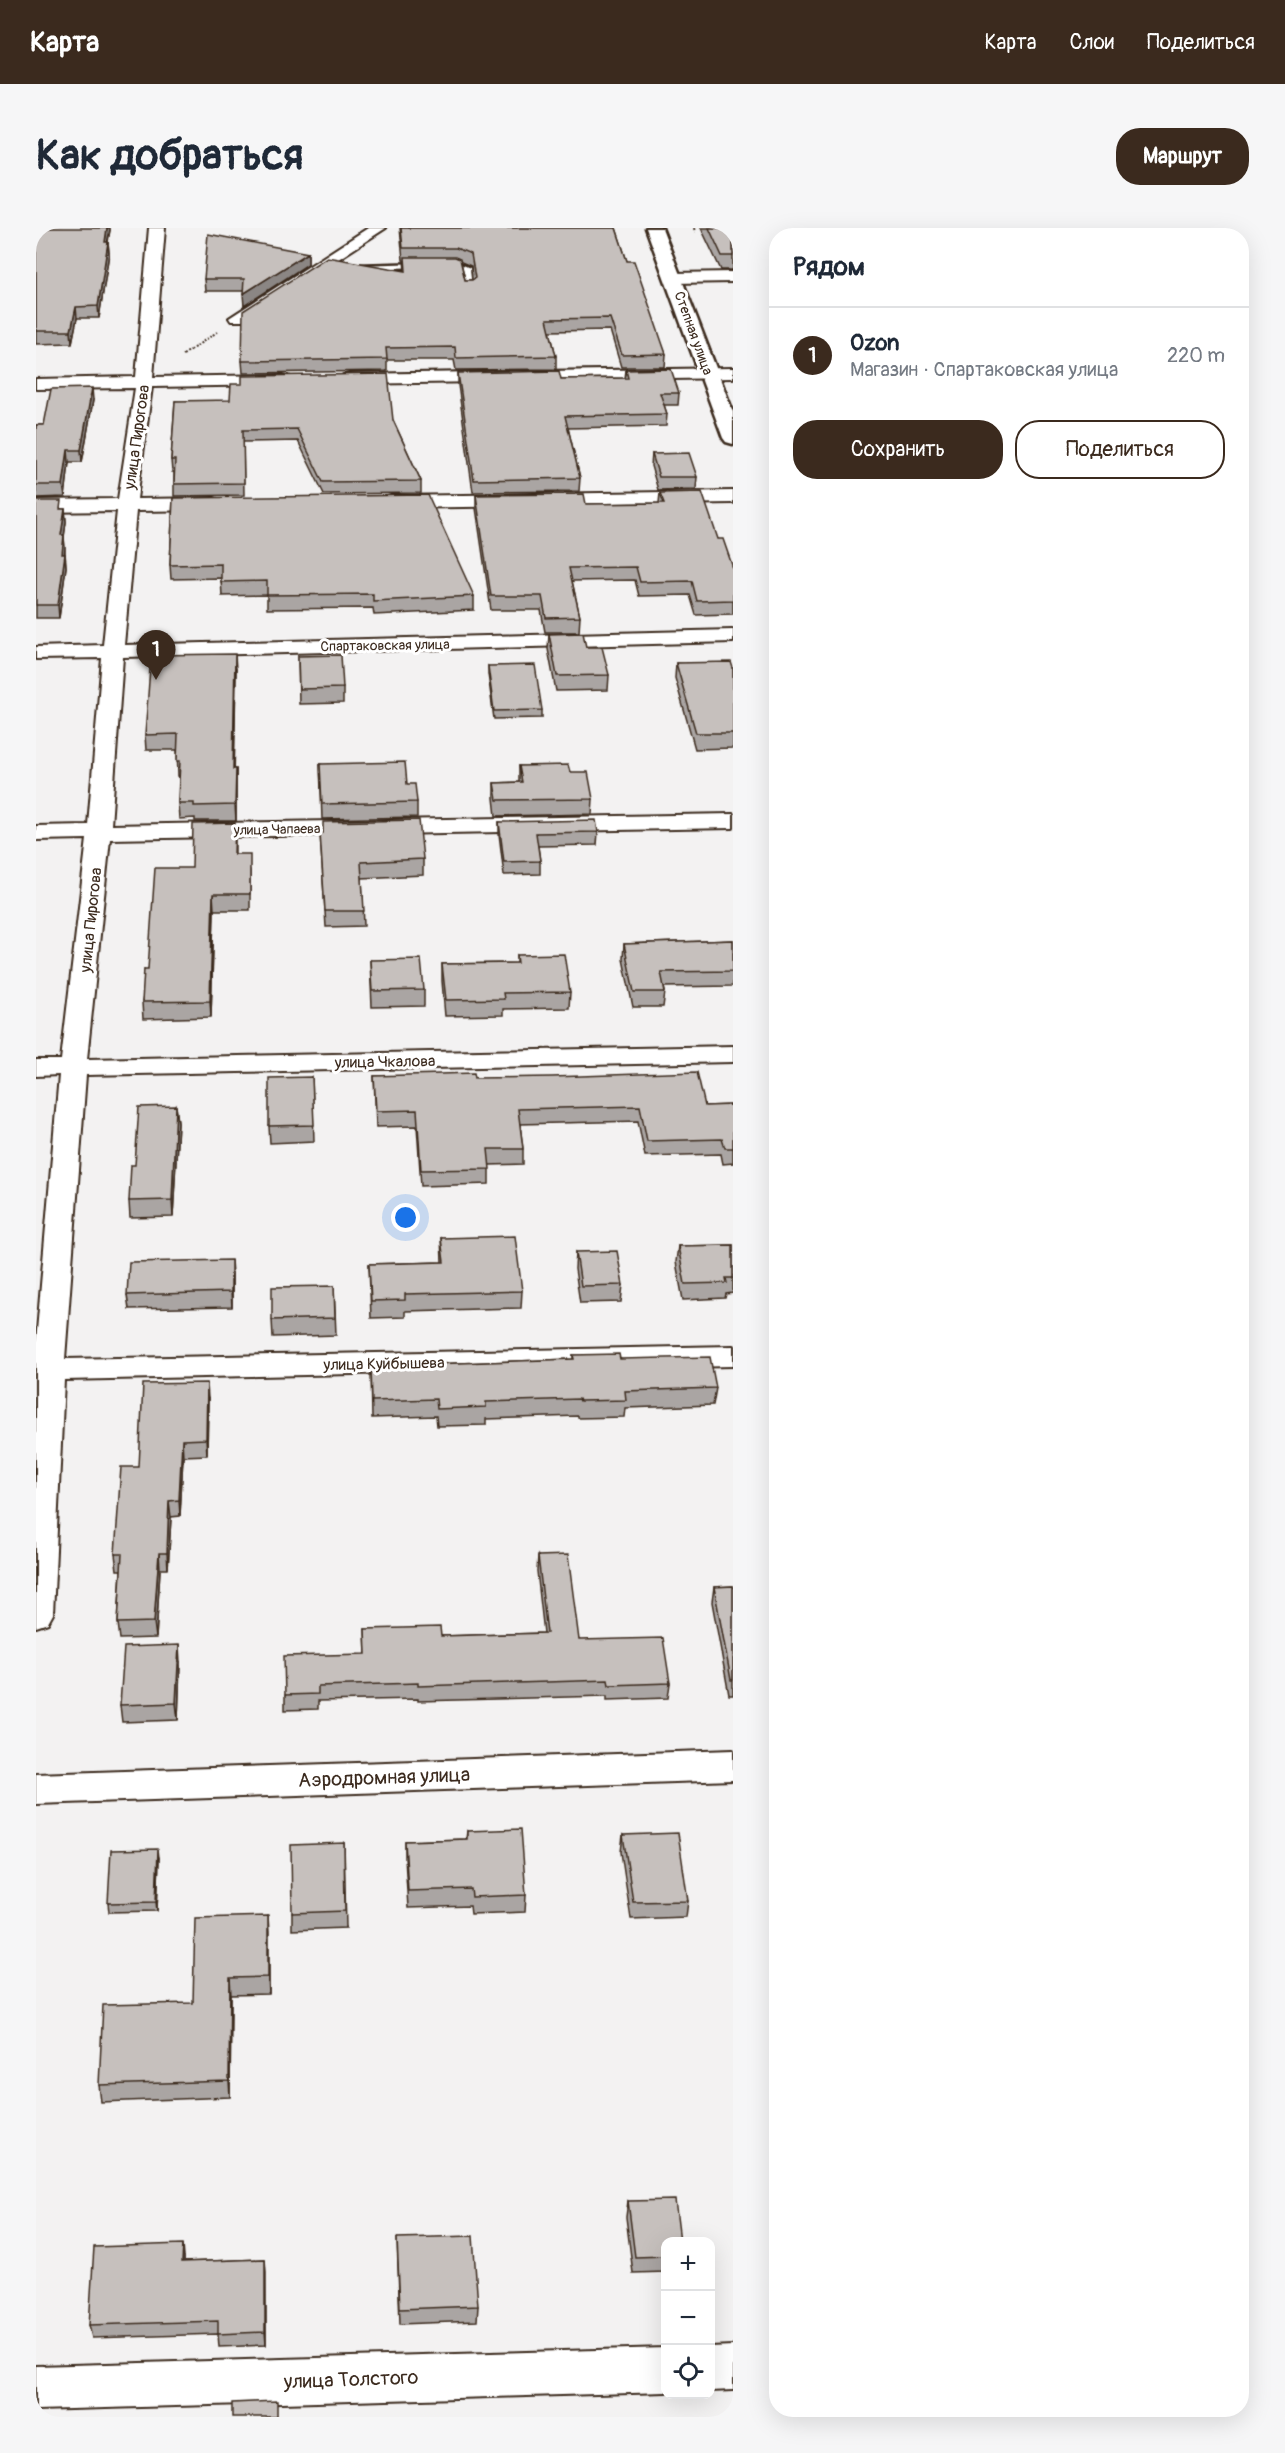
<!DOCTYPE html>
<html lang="ru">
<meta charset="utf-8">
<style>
body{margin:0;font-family:Pangolin,sans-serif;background:#f6f6f7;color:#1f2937}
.controls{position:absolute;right:18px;bottom:18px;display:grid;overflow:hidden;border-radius:12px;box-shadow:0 6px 24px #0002}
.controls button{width:54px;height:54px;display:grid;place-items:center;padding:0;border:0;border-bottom:2px solid #e0e1e3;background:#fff;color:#1f2937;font:30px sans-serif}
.you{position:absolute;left:370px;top:990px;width:21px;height:21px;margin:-15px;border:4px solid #fff;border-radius:50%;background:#1a73e8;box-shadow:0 0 0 9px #1a73e833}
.badge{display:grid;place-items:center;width:39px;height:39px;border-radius:50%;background:#3b2a1e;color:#fff;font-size:20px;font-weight:700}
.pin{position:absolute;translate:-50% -50px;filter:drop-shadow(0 2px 3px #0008)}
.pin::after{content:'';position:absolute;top:32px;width:21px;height:18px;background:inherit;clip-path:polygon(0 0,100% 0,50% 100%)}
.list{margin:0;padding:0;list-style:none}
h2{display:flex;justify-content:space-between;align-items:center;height:78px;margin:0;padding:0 24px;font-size:26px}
h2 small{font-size:20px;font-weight:400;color:#747a83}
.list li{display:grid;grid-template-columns:39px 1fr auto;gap:18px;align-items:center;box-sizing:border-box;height:96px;padding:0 24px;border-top:2px solid #e0e1e3}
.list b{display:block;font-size:22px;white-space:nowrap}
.list p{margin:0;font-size:20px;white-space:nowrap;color:#747a83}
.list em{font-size:20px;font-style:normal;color:#747a83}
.actions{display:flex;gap:12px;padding:18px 24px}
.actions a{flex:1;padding:14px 0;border:2px solid #3b2a1e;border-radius:24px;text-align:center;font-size:21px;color:#3b2a1e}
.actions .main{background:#3b2a1e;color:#fff}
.icon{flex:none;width:33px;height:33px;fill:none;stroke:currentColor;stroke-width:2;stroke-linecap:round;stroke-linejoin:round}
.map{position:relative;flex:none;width:697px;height:2189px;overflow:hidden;border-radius:24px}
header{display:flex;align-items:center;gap:36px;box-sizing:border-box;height:84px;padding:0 30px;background:#3b2a1e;color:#fff}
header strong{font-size:28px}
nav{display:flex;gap:33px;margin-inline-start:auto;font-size:21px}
.intro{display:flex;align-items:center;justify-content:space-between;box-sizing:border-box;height:144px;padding:0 36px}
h1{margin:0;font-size:42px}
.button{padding:15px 27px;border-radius:24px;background:#3b2a1e;color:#fff;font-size:21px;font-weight:700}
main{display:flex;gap:36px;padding:0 36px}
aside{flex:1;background:#fff;border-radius:24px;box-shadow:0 6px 24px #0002}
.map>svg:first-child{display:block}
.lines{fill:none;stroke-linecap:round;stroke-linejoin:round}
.service-casing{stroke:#3b2a1e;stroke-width:5}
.minor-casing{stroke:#3b2a1e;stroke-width:4}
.secondary-casing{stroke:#3b2a1e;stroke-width:5}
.path{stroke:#3b2a1e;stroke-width:2;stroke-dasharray:2 2;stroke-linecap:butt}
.service{fill:#fff;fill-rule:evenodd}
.minor{fill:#fff;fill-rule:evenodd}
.secondary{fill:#fff;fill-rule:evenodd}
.wall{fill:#aaa5a3;stroke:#3b2a1e;stroke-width:1.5;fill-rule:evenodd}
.shaded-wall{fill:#8b8684;stroke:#3b2a1e;stroke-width:1.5}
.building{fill:#c6c0bd;stroke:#3b2a1e;stroke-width:1.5}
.labels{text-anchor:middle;stroke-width:6;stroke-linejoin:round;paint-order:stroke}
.far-street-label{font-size:14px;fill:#3b2a1e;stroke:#fff}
.street-label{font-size:16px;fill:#3b2a1e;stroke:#fff}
.near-street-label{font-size:20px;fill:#3b2a1e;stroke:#fff}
</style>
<header>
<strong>Карта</strong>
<nav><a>Карта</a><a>Слои</a><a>Поделиться</a></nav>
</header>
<div class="intro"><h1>Как добраться</h1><a class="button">Маршрут</a></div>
<main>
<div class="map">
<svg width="697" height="2189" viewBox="0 0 697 2189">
<rect width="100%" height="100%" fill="#f3f2f2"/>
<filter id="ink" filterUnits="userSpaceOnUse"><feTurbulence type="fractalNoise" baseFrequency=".0167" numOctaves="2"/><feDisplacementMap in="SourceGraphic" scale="12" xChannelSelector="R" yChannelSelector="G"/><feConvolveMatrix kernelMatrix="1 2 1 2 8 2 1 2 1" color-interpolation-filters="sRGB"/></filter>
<g filter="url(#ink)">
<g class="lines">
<defs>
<polygon id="service" points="420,34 434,40 436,62 430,62 426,41 419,38 322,41 318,39 322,37"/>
<g id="minor">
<polygon points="113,0 129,0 117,149 247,147 253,148 256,152 253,156 247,157 116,159 101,271 178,270 185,272 187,276 185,280 178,282 100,283 88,417 697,402 697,414 87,429 75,597 697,586 697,600 74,611 51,831 697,818 697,834 50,847 29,1131 697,1118 697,1138 28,1152 17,1386 12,1395 0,1399 0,1115 23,847 0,848 0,832 25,832 51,611 0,612 0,598 52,597 66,430 0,431 0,419 67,417 81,283 0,284 0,272 82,271 99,160 0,161 0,151 100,149"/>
<polygon points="332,0 350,0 207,93 195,93 193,90"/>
<polygon points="697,44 697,54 637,55 629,50 637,45"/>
<polygon points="697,140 697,150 313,156 307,155 304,151 307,147 313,146"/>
<polygon points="697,263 697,275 355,280 348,278 346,274 348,270 355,268"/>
<polygon points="697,1522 697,1552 0,1576 0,1546"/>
<polygon points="697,2118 697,2162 674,2163 674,2119"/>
<polygon points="630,2120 630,2164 0,2182 0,2138"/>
</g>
<polygon id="secondary" points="610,0 626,0 697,184 697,216 690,214 687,210"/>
</defs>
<use href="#service" class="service-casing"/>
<use href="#minor" class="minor-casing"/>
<use href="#secondary" class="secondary-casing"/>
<g class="path">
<polyline points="658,0 659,4"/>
<polyline points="147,127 181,104"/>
</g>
<use href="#service" class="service"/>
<use href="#minor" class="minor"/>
<use href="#secondary" class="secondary"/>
</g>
<g class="wall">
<polygon points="0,0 74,2 72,14 73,25 63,90 41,90 36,115 0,116"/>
<path d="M 364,0 L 580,0 L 591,33 L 630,126 L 629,139 L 585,139 L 574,102 L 514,103 L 520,128 L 520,141 L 420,142 L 418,132 L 351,132 L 351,143 L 207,145 L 206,133 L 369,43 L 368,32 L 367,32 ZM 425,34 L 435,38 L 436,52 L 429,52 Z"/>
<polygon points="665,0 697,0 697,42 685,42"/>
<polygon points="272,25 272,36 208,78 208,63 169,63 168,51"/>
<polygon points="590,142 643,165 642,177 628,177 631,186 630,198 532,200 544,250 543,263 437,264 422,157 422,145 525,151 589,150"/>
<polygon points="57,172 46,234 33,234 29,269 0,270 0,197 8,197"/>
<polygon points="139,173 357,192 385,253 385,265 288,266 262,213 207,214 208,267 138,268 138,244 136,244 135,232"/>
<polygon points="616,226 661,249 660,261 622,262 615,238"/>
<polygon points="624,265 682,311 697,340 697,386 660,387 654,367 603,368 599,352 536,353 544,389 543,404 509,404 505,382 455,382 440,280 440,267 550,276 623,275"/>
<polygon points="137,270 438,368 438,382 338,387 337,380 231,381 231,367 186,368 185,350 135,351 134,337"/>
<polygon points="0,273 26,281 29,281 30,294 28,309 30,339 23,390 0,390"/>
<polygon points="513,406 550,419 573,447 572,462 520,463 512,421"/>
<polygon points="262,428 307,460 307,475 263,476"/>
<polygon points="640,435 697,440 697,520 659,521 639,450"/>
<polygon points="452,438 506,482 506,490 458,491 452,446"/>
<polygon points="200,441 198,541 200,541 200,593 159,593 159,590 143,591 142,575 143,548 142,548 141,522 110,522 109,507"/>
<polygon points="284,536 371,556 381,574 381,589 286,591"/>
<polygon points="483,538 534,544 557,571 556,586 460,588 458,570 458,555 483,554"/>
<polygon points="463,594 562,604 561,617 502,618 504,633 504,646 468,647 463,606"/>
<polygon points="284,605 387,631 387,647 326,650 328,698 290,699"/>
<polygon points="199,611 199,626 214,642 214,682 178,682 175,789 107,791 106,774 112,741 156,640"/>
<polygon points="697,712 697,758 628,759 629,764 627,779 597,779 587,731 588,716"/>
<polygon points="481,727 534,764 533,780 467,781 467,787 409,788 406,753 406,736 481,735"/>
<polygon points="334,732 388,762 388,778 336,779"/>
<polygon points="338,848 439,850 669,878 697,877 697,935 687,936 685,926 609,928 602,893 484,896 487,921 487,936 453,937 453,956 385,958 381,898 340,899"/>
<polygon points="276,849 278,913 234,915 233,898"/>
<polygon points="140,878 142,894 137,989 94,990 93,973"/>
<polygon points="405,1010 486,1063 485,1080 369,1083 369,1089 335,1090 333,1036 406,1034"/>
<polygon points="697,1017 697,1065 690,1066 689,1070 647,1072 640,1034 642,1018"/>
<polygon points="540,1024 587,1057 585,1074 544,1075 539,1041"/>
<polygon points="196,1046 196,1079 93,1081 91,1067"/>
<polygon points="298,1058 300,1107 237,1109 236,1092"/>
<polygon points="537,1127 584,1131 680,1160 677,1177 589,1180 588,1189 542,1190 542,1188 450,1191 450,1197 401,1198 400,1188 336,1190 335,1138 537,1131"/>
<polygon points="172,1171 171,1227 147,1228 144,1288 135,1289 132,1341 124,1341 120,1410 84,1411 82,1395 85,1342 81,1342 79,1326 103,1239"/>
<polygon points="502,1328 543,1412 634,1455 632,1470 571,1472 571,1468 382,1473 382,1471 282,1473 282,1481 249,1482 249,1467 330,1426 329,1401 405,1408 508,1405 501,1343"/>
<polygon points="697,1358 697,1467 693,1467 676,1374 678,1359"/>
<polygon points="144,1434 142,1492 86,1494 84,1477"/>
<polygon points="431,1603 490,1667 489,1684 435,1686 434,1678 372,1680 369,1630 369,1613 430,1611"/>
<polygon points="587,1607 652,1673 650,1689 595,1691 585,1624"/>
<polygon points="308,1615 310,1700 256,1702 256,1685"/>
<polygon points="123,1630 121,1683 73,1684 72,1675"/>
<polygon points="232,1688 233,1766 195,1767 194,1869 65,1874 63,1857 157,1775"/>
<polygon points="592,1973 630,2013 630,2044 597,2045 590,1989"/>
<polygon points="361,2010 442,2078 441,2093 364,2096"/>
<polygon points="148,2029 148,2034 229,2031 230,2117 183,2119 182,2106 56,2110 53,2097"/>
</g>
<g class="shaded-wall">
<polygon points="71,0 74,0 74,2 69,25 69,14"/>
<polygon points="72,14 73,25 63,90 62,78"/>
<polygon points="272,25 272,36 208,78 207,66"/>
<polygon points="40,79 41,90 36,115 35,103"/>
<polygon points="56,160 57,172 46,234 45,222"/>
<polygon points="32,222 33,234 29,269 27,257"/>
<polygon points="29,281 30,294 28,309 29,320 27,339 25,307"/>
<polygon points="29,326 30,339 23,390 22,377"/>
<polygon points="199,426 200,441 198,556 197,541"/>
<polygon points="200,541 200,593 199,577"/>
<polygon points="177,666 178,682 175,789 174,773"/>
<polygon points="140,878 142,894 137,989 136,972"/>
<polygon points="195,1032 196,1046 196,1079 195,1064"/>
<polygon points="171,1155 172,1171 171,1227 170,1211"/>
<polygon points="146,1212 147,1228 144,1288 143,1272"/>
<polygon points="133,1273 135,1289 132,1341 131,1325"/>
<polygon points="123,1325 124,1341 120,1410 118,1394"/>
<polygon points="143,1417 144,1434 142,1492 140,1475"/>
<polygon points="122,1621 123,1630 121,1683 120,1674"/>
<polygon points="232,1688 233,1704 233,1766 232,1749"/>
<polygon points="194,1750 195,1767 194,1869 193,1853"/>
<polygon points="147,2016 148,2029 148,2047 146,2034"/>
<polygon points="229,2031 230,2044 230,2117 229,2104"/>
</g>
<g class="building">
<polygon points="0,0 71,0 69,14 72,14 62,78 40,79 35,103 0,103"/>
<polygon points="365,0 580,0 591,33 598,33 630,126 586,127 574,90 511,91 520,128 420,130 419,119 350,120 351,131 206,133 207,83 291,29 370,43 369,29 419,29 424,31 429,52 436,52 439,50 435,26 420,20 367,20"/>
<polygon points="673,0 697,0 697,28 686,28"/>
<polygon points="172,6 272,25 207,66 208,51 168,51"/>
<polygon points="635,141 643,165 624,165 631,186 529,188 544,250 438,252 422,145 523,143 525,151 592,150 590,142"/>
<polygon points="352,146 357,192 385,253 287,254 261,201 207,202 208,255 138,256 139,232 135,232 139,173 194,172 195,156 206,156 206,148"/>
<polygon points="56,160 45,222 32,222 27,257 0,257 0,197 8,197 15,161"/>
<polygon points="653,225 661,249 623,249 616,226"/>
<polygon points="666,264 682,311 687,311 697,340 697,372 661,373 656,353 604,354 600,339 533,340 544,389 510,390 506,368 455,368 440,267 548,266 550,276 628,275 624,265"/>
<polygon points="392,267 438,368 337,373 337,366 231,367 231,353 185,354 185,336 134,337 137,270"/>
<polygon points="0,273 25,273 24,281 29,281 25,307 28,307 26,326 29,326 22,377 0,377"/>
<polygon points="547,405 550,419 566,419 573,447 521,448 513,406"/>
<polygon points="199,426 197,541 200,541 199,577 158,578 158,575 142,575 144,533 141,533 142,506 109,507 115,427"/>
<polygon points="305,427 307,460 263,461 262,428"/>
<polygon points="695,434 697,440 697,505 660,505 640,435"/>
<polygon points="499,437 506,482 458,483 452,438"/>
<polygon points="369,534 371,556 379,556 381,574 286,576 284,536"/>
<polygon points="532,537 534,544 552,544 557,571 461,572 458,555 486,554 483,538"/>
<polygon points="383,592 387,631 325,634 328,683 289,683 284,605 287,605 287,594"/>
<polygon points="560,592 562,604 500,605 504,633 468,634 463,594"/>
<polygon points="199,595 198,626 214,626 214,666 177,666 174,773 106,774 108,741 112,741 119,640 156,640 157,596"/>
<polygon points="697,712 697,743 625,744 629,764 598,764 588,716"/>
<polygon points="528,726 534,764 467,765 468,771 410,772 406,736 482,735 481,727"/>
<polygon points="385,731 388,762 336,763 334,732"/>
<polygon points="661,844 669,878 697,877 697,920 689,920 686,911 611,913 604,878 482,881 487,921 452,921 454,941 385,942 381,882 340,883 338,848 438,845 439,850 516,849"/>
<polygon points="276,849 278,897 233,898 233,850"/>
<polygon points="140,878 136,972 93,973 95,937 99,937 103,879"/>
<polygon points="479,1008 486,1063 369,1066 369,1072 335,1073 333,1036 408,1034 405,1010"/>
<polygon points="697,1017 697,1050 690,1050 691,1055 649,1056 642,1018"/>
<polygon points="581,1023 587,1057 545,1058 540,1024"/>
<polygon points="195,1032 195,1064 91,1067 93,1034"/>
<polygon points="298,1058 299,1090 236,1092 236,1059"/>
<polygon points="583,1126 584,1131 674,1129 680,1160 589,1163 590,1172 544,1173 543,1171 450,1174 450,1179 401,1181 400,1171 336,1173 335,1138 538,1131 537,1127"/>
<polygon points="171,1155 170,1211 146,1212 143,1272 133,1273 131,1325 123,1325 118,1394 82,1395 86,1326 79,1326 85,1239 103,1239 107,1156"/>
<polygon points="532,1327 543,1412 627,1410 634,1455 573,1457 572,1452 382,1458 382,1455 282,1458 282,1466 249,1467 248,1428 330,1426 329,1401 404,1399 405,1408 511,1405 502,1328"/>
<polygon points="697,1358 697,1452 695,1452 678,1359"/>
<polygon points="143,1417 140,1475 84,1477 88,1419"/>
<polygon points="485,1601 490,1667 436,1669 435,1661 372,1663 369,1613 431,1611 431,1603"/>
<polygon points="642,1605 652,1673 597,1674 587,1607"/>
<polygon points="308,1615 309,1683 256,1685 255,1617"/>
<polygon points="122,1621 120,1674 72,1675 75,1622"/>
<polygon points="232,1688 232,1749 194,1750 193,1853 63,1857 67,1777 157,1775 159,1690"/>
<polygon points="639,1972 644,2013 630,2013 630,2028 599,2029 592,1973"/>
<polygon points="437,2008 442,2078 364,2081 361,2010"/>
<polygon points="147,2016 146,2034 229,2031 229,2104 182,2106 182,2093 53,2097 58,2019"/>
<polygon points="241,2173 241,2189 196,2189 196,2175"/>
</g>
</g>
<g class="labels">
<g class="far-street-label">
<text transform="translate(658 105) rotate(70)" y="5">Степная улица</text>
<text transform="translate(349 417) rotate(-1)" y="5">Спартаковская улица</text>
<text transform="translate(241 601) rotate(-1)" y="5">улица Чапаева</text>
</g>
<g class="street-label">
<text transform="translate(100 209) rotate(-82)" y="6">улица Пирогова</text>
<text transform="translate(54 692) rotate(-84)" y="6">улица Пирогова</text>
<text transform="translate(349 833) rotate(-1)" y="6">улица Чкалова</text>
<text transform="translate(348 1135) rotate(-1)" y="6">улица Куйбышева</text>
</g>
<g class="near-street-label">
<text transform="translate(348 1549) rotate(-2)" y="7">Аэродромная улица</text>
<text transform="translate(315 2151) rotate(-2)" y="7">улица Толстого</text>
</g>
</g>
</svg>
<div class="controls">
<button>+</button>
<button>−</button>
<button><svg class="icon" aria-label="locate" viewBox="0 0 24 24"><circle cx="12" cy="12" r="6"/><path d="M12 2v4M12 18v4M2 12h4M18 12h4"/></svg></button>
</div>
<div class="you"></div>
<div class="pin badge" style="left:120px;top:452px">1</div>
</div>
<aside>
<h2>Рядом<small></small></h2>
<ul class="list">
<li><span class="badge">1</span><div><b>Ozon</b><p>Магазин · Спартаковская улица</p></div><em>220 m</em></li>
</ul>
<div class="actions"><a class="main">Сохранить</a><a>Поделиться</a></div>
</aside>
</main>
